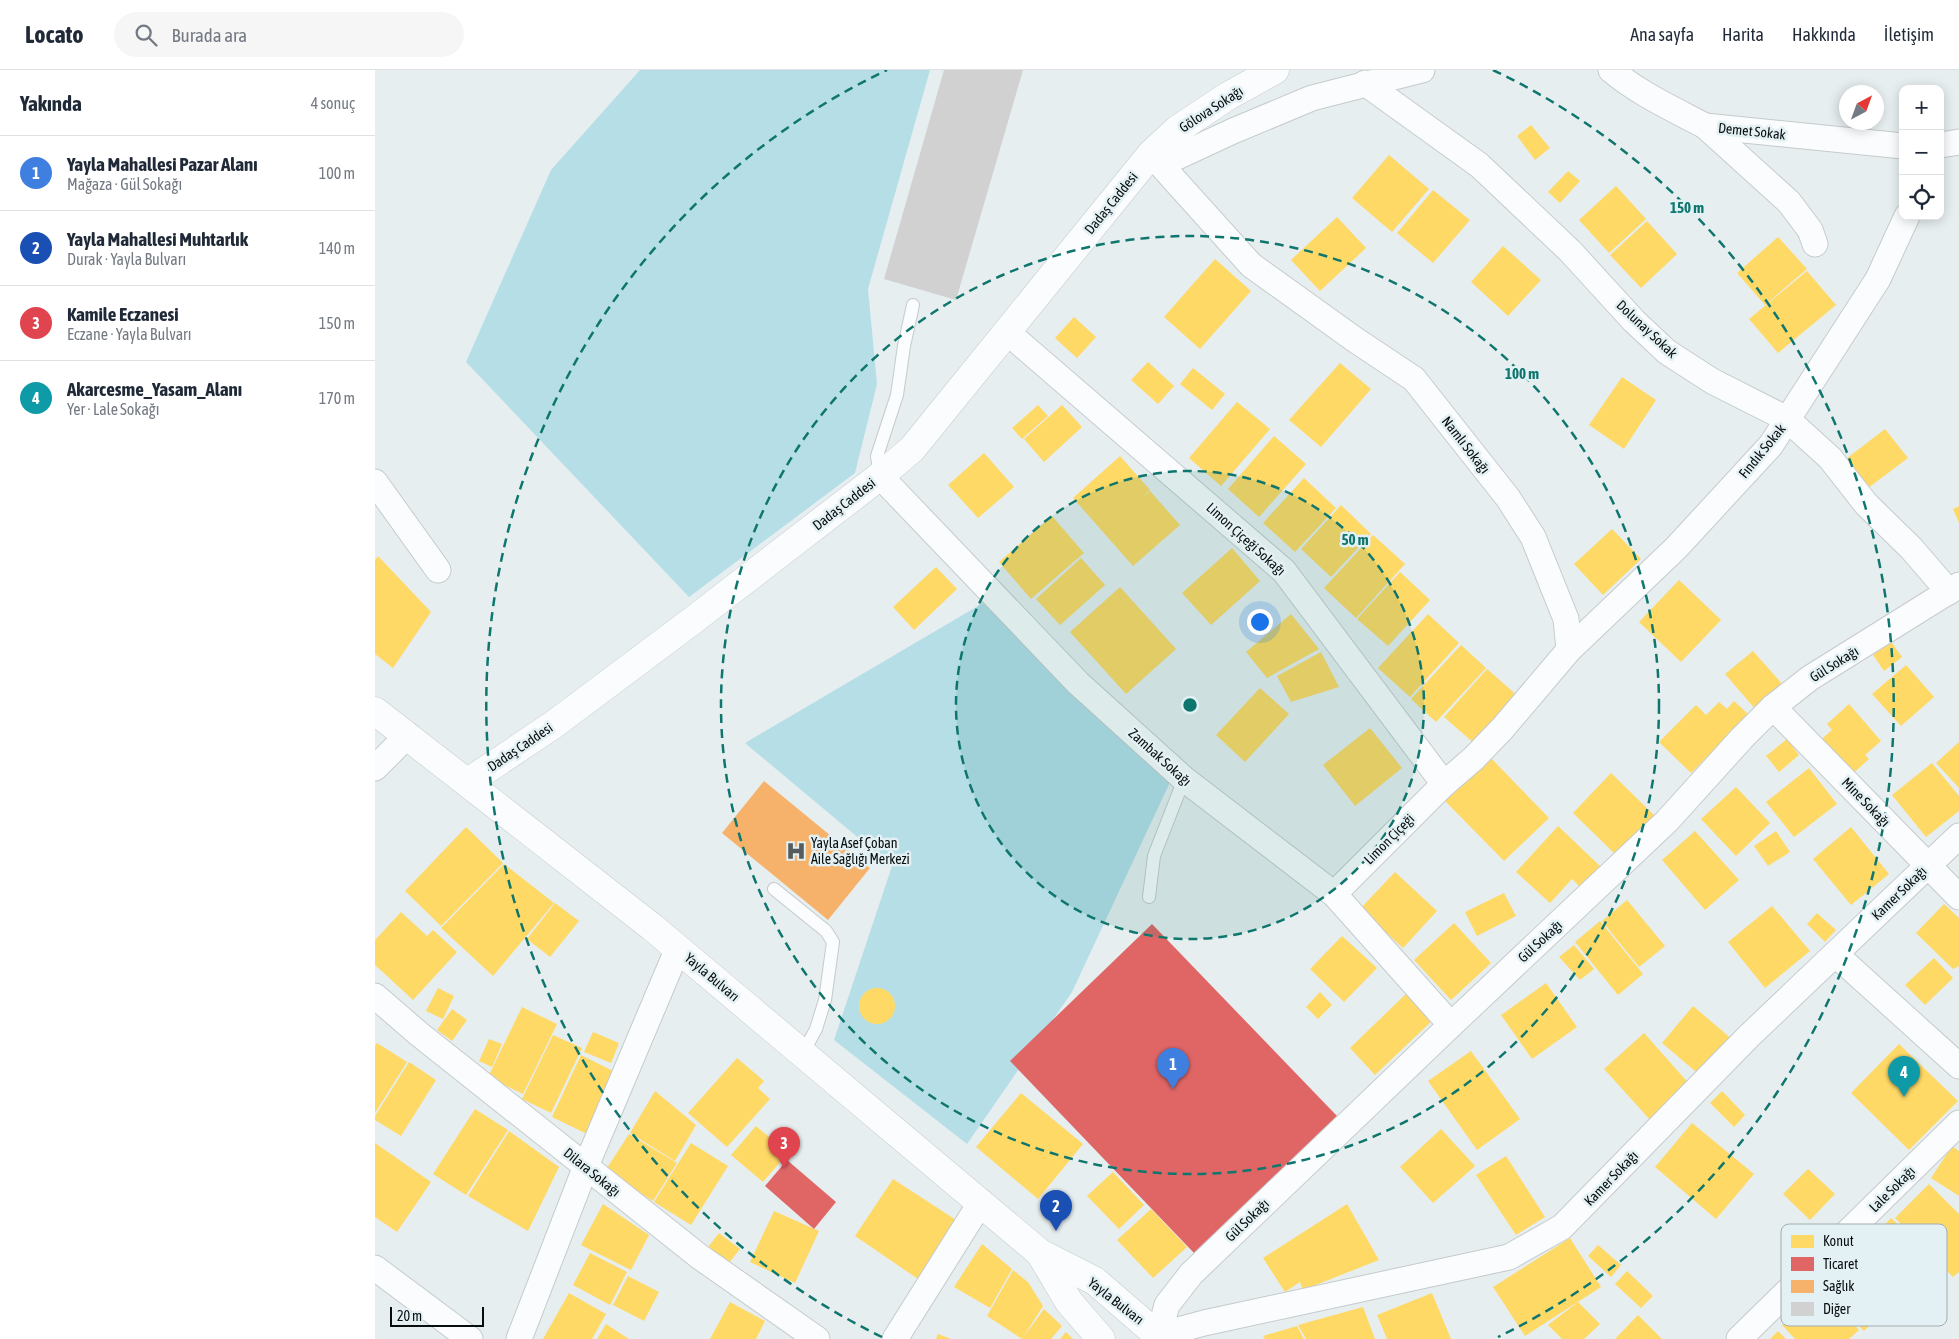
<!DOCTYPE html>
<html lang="tr">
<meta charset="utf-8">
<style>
body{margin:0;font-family:"Asap Condensed",sans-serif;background:#f6f6f7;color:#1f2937}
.controls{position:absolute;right:15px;top:15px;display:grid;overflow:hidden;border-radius:10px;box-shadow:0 2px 12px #0003}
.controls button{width:45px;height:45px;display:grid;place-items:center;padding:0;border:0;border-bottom:1px solid #e0e1e3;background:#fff;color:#1f2937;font:25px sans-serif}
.compass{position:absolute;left:1464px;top:15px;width:45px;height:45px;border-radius:50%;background:#fff;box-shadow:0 2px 12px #0003;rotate:41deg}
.scale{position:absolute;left:15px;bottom:12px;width:94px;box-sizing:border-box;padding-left:5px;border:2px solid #080d0e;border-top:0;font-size:14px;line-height:18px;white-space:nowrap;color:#080d0e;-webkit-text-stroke:4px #e3f0f4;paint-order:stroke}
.you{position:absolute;left:884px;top:551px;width:18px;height:18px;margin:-12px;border:4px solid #fff;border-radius:50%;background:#1a73e8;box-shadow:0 0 0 8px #1a73e833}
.badge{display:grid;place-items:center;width:32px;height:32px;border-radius:50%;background:#565c5d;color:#fff;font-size:16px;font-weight:700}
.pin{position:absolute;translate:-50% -41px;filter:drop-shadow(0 1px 2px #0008)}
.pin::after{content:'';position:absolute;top:26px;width:18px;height:15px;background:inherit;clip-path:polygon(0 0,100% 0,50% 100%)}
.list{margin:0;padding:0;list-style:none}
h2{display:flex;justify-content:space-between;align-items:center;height:65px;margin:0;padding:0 20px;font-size:21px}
h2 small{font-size:16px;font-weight:400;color:#747a83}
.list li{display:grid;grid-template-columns:32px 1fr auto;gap:15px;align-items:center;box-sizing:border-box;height:75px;padding:0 20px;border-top:1px solid #e0e1e3}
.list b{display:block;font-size:19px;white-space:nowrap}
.list p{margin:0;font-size:16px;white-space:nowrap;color:#747a83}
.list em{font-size:16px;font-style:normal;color:#747a83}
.icon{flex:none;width:28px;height:28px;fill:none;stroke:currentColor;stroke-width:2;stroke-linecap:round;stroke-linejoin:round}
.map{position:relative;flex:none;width:1584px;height:1269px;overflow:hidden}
header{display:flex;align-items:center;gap:30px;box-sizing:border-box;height:70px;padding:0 25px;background:#fff;border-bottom:1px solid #e0e1e3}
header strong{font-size:24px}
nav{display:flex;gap:28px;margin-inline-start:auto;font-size:18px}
.search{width:350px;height:45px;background:#f6f6f7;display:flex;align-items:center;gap:12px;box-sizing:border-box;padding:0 18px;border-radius:28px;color:#747a83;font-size:19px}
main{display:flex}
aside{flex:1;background:#fff}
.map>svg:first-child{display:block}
.green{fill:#b5dee7}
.homes{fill:#ffd966}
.shops{fill:#e06666}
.health{fill:#f6b26b}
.building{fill:#d1d1d2}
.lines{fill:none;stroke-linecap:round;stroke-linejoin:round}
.service-casing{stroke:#c5cbcd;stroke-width:14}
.minor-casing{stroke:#c5cbcd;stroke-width:27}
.tertiary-casing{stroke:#c5cbcd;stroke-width:29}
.secondary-casing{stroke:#c5cbcd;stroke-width:29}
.service{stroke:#fbfcfd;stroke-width:12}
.minor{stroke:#fbfcfd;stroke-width:25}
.tertiary{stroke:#fbfcfd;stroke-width:28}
.secondary{stroke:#fbfcfd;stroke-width:28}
.ring{fill:none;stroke:#0f766e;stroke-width:2.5;stroke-dasharray:9 6}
.labels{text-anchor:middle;stroke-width:5;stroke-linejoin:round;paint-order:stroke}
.street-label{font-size:14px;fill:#080d0e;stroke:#e3f0f4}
.poi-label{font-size:14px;fill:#080d0e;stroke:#e3f0f4;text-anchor:start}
.key{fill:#e3f0f4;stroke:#a1acaf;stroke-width:1}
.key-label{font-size:14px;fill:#080d0e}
.centre{fill:#0f766e;stroke:#e3f0f4;stroke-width:2.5}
.ring-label{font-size:15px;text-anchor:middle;font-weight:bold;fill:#0f766e;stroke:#e3f0f4;stroke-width:5;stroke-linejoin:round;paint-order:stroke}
</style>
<header>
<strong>Locato</strong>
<div class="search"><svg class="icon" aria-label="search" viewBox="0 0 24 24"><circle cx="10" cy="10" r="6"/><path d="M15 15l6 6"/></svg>Burada ara</div>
<nav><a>Ana sayfa</a><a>Harita</a><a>Hakkında</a><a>İletişim</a></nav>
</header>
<main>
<aside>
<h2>Yakında<small>4 sonuç</small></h2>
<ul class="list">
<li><span class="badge" style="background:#3f7fe0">1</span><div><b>Yayla Mahallesi Pazar Alanı</b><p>Mağaza · Gül Sokağı</p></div><em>100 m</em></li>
<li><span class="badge" style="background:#1a4fb4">2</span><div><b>Yayla Mahallesi Muhtarlık</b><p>Durak · Yayla Bulvarı</p></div><em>140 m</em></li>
<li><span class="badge" style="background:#e0444e">3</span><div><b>Kamile Eczanesi</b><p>Eczane · Yayla Bulvarı</p></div><em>150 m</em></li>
<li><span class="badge" style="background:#0f9aa8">4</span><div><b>Akarcesme_Yasam_Alanı</b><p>Yer · Lale Sokağı</p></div><em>170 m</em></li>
</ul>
</aside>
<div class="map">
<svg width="1584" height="1269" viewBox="0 0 1584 1269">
<rect width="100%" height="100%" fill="#e7eef0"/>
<g class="green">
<polygon points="265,0 555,0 493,219 502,314 480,403 314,527 91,292 176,100"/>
<polygon points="608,533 796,710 697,922 592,1074 459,970 517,796 370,673"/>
</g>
<g class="homes">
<polygon points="1156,55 1175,78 1160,90 1142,66"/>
<polygon points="1014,85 1054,119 1017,162 977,128"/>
<polygon points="1193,101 1205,111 1185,133 1173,122"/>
<polygon points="1241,116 1271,149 1234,183 1204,150"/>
<polygon points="1058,120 1095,150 1058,193 1022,163"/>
<polygon points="962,147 991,178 945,221 916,190"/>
<polygon points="1272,151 1302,184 1266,218 1235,185"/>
<polygon points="1403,167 1432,199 1390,235 1362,203"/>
<polygon points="1128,176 1166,210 1133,246 1096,212"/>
<polygon points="840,189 876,221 825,279 789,247"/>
<polygon points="1432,201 1461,235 1403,283 1374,249"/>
<polygon points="699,247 721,267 702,288 680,268"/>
<polygon points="773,292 799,316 783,334 756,310"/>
<polygon points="965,293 996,319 946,377 914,350"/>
<polygon points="818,298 850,324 837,340 805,314"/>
<polygon points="1247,307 1281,330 1249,379 1214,355"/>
<polygon points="862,332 895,359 846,416 814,388"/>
<polygon points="663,335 673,346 647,369 637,358"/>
<polygon points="687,335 707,357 669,392 649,369"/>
<polygon points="1510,359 1533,388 1489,421 1467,392"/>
<polygon points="899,366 931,394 884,447 853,419"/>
<polygon points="609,383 639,417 603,448 573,415"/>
<polygon points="745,386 775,420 766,428 775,421 805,455 758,496 698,428"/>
<polygon points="929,408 961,438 920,482 888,453"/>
<polygon points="966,435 996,464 956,507 926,479"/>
<polygon points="1584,436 1584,453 1578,439"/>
<polygon points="677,446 709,483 656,529 624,492"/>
<polygon points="1237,459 1266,489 1228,525 1199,494"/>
<polygon points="998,465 1030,494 981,548 949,518"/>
<polygon points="857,478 885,511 836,555 807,523"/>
<polygon points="3,486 56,542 18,598 0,584 0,490"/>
<polygon points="706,488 730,515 685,555 661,529"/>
<polygon points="561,497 582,519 539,560 518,537"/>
<polygon points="1025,502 1055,530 1013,576 982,549"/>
<polygon points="1304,510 1346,550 1306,592 1264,552"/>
<polygon points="745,517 801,579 751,624 695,562"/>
<polygon points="916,544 944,579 892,608 871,582"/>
<polygon points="1053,544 1084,573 1035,627 1003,598"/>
<polygon points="1512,566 1527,587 1509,601 1494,579"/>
<polygon points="1086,575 1111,598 1061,652 1036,629"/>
<polygon points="1378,581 1408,615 1381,640 1350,604"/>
<polygon points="946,582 964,617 916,632 902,606"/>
<polygon points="1531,595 1559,627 1526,656 1497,624"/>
<polygon points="1112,599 1144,627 1101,675 1069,647"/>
<polygon points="885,618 914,644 870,692 841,665"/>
<polygon points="1359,631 1374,645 1316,703 1284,672 1321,635 1331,645 1344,632 1352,639"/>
<polygon points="1474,634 1506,671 1490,685 1494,689 1474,707 1443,672 1457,660 1452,654"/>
<polygon points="995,658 1027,698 980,736 948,695"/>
<polygon points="1412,669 1424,685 1404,702 1391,686"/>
<polygon points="1584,672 1584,718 1561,693"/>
<polygon points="1115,687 1174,748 1129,791 1070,731"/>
<polygon points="1557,693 1584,726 1584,741 1551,767 1517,725"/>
<polygon points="1434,698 1462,734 1419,767 1391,732"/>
<polygon points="1236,703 1280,746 1242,786 1198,743"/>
<polygon points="1361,717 1395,753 1361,786 1326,749"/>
<polygon points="1183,756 1225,796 1205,817 1197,809 1175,833 1141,802"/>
<polygon points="91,757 128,793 66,856 30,821"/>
<polygon points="1476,757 1514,804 1476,835 1438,789"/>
<polygon points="1320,761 1364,810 1330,840 1287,790"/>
<polygon points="1401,761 1415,782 1393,796 1379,776"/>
<polygon points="129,794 179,833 118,906 66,858"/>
<polygon points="1020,802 1062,841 1028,878 985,839"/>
<polygon points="1129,823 1141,846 1102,866 1090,842"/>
<polygon points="1252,830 1290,876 1264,897 1227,851"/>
<polygon points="180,833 204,851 175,887 152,869"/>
<polygon points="1569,834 1584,848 1584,896 1578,899 1541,863"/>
<polygon points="1397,836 1435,881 1390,918 1353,872"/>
<polygon points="26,842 52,866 58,860 82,882 38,930 0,895 0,870"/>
<polygon points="1442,843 1461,860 1450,872 1432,854"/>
<polygon points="1225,851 1268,904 1243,925 1200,872"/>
<polygon points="1079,853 1116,893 1076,930 1039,890"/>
<polygon points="967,866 1002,898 969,932 935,899"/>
<polygon points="1199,875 1219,899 1205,910 1184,887"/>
<polygon points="1559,888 1578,908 1550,935 1530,915"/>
<polygon points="1171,913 1202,957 1157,989 1126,945"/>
<polygon points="63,918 79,926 68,949 51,941"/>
<circle cx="502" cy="936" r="18"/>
<polygon points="1036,919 1062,946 1000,1005 975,978"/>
<polygon points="945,922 957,935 943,949 931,937"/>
<polygon points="1318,936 1358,970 1327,1007 1287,973"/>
<polygon points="147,937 182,954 148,1024 113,1007"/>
<polygon points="77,939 92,950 77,971 62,960"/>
<polygon points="218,962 244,973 236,993 209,982"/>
<polygon points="1269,963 1317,1017 1277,1052 1229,999"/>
<polygon points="178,965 207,978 176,1043 147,1029"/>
<polygon points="114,969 127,974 117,997 104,991"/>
<polygon points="2,973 32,992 0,1043 0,976"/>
<polygon points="1524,974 1583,1031 1534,1080 1476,1023"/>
<polygon points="1096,981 1145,1049 1102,1080 1053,1011"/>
<polygon points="206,985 240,1002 212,1064 177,1047"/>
<polygon points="362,988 389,1011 383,1018 395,1029 352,1077 313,1043"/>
<polygon points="34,992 61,1010 26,1066 0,1050 0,1046"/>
<polygon points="280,1021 321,1055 300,1091 255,1063"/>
<polygon points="1347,1021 1370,1045 1359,1057 1335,1033"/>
<polygon points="646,1023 708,1074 663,1129 601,1077"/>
<polygon points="100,1039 133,1060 91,1125 58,1104"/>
<polygon points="1317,1053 1379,1104 1341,1149 1280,1097"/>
<polygon points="381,1056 413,1083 388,1112 356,1085"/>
<polygon points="1066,1059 1100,1096 1058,1133 1025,1097"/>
<polygon points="134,1061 184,1097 153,1161 93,1126"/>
<polygon points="254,1064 302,1093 278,1131 230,1101"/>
<polygon points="0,1073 56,1112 22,1162 0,1147"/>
<polygon points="316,1073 353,1096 316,1155 279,1132"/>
<polygon points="1577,1076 1584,1081 1584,1126 1556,1108"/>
<polygon points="1131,1086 1170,1147 1141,1165 1101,1105"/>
<polygon points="1433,1099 1460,1124 1435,1150 1408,1124"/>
<polygon points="738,1102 769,1135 744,1159 712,1126"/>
<polygon points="518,1109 581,1150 543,1209 480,1166"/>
<polygon points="1554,1114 1584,1144 1584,1202 1578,1207 1520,1148"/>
<polygon points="228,1134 274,1165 256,1200 206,1175"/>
<polygon points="972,1134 1004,1190 928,1220 925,1212 910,1222 888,1188"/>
<polygon points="776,1139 812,1177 778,1208 742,1170"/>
<polygon points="399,1141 444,1161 420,1213 375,1192"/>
<polygon points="1516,1148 1548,1178 1518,1209 1502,1194 1513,1183 1497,1168"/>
<polygon points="344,1163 365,1179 354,1193 333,1177"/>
<polygon points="1195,1168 1226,1217 1150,1266 1118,1217"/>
<polygon points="607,1174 637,1199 615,1238 579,1217"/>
<polygon points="1223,1175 1246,1195 1236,1207 1213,1186"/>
<polygon points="215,1183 252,1202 235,1235 198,1215"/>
<polygon points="1467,1192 1513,1237 1489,1261 1449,1222 1484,1260 1474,1269 1420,1269 1407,1255 1446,1219 1443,1216"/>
<polygon points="638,1200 653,1212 668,1236 647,1269 612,1246"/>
<polygon points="1252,1201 1278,1226 1266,1238 1240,1214"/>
<polygon points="253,1206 284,1222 269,1251 238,1235"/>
<polygon points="194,1223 231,1244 217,1269 168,1269"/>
<polygon points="1057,1223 1076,1269 1012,1269 1002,1245"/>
<polygon points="355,1232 390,1251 381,1269 335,1269"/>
<polygon points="1203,1232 1225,1254 1209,1269 1187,1269 1173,1255"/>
<polygon points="988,1237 1000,1269 931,1269 923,1255"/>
<polygon points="669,1239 687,1256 676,1269 647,1269"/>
<polygon points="1263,1245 1287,1269 1240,1269"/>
<polygon points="231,1254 254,1269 222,1269"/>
<polygon points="922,1256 929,1269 890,1269 888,1266"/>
<polygon points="1403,1261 1411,1269 1395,1269"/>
<polygon points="691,1262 698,1269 685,1269"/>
<polygon points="563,1264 576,1269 561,1269"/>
</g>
<g class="shops">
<polygon points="777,854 962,1046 819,1183 635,991"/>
<polygon points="412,1090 461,1132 439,1159 390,1116"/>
</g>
<polygon class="health" points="389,711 495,798 453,850 347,763"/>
<polygon class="building" points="569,0 648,0 581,230 509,209"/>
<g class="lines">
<defs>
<g id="service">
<polyline points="505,406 502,386 522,325 529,276 538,235"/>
<polyline points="399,819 451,861 458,872 450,930 441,959 428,983"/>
<polyline points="774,827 779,786 809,709"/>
</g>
<g id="minor">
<path d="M 1236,0 C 1263,23 1298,39 1330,56"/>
<polyline points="990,13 1104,95 1195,181 1259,251 1292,282 1337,311 1412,349 1455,388 1491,434 1536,478 1574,522"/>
<polyline points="1565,75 1584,72"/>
<polyline points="776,84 876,195 979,269 1039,309 1133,428 1158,467 1191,549 1194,580 1127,659 1099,688 1069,714 959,824"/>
<polyline points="787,94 858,61 937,28 1047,0"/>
<polyline points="1440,174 1435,160 1414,132 1330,56 1528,76"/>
<polyline points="632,262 909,501 1069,714"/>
<polyline points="505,406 703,613 809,709 959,824 1076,955"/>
<polyline points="0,412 63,500"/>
<polyline points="1584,515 1435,608 1398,637 1367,668 1292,751 1076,955 816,1204 792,1235 784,1265 829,1253 1134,1187 1187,1157 1374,966 1584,766"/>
<polyline points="1194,580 1301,478 1396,375 1503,209 1532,146"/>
<polyline points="1398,637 1584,827"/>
<polyline points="0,698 33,665"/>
<polyline points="1460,884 1584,996"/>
<polyline points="0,926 44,964 325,1187 442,1269"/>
<polyline points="0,1198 95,1269"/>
<polyline points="144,1269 211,1096 303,878"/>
<polyline points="520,1269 606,1132"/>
<polyline points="1364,1269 1584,1053"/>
</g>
<polyline id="tertiary" points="93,712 178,655 317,551 505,406 537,379 776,84 803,59 853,26 900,0"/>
<g id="secondary">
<polyline points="0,641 277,857 665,1183 720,1211 787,1269"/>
<polyline points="665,1183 694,1232 726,1269"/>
</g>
</defs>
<use href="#service" class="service-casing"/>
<use href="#minor" class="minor-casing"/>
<use href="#tertiary" class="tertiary-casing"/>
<use href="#secondary" class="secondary-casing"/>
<use href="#service" class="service"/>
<use href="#minor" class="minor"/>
<use href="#tertiary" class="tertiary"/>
<use href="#secondary" class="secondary"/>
</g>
<circle cx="815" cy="635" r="234" fill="#0f766e" fill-opacity=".12"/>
<g class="ring">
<circle cx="815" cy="635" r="234"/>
<circle cx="815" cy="635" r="469"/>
<path d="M507 1267A703 703 0 0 1 512 0M1118 0A703 703 0 0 1 1123 1267"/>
</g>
<defs>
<symbol id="hospital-bare" viewBox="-9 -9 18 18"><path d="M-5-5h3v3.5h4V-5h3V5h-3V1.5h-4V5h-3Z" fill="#565c5d" stroke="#e3f0f4" stroke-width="2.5" paint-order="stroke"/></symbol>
</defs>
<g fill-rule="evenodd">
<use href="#hospital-bare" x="407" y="767" width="28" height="28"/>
</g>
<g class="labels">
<g class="street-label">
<text transform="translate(836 39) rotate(-33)" y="5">Gölova Sokağı</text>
<text transform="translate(1377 61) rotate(6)" y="5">Demet Sokak</text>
<text transform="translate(736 133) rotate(-51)" y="5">Dadaş Caddesi</text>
<text transform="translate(1272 259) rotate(43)" y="5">Dolunay Sokak</text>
<text transform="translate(1091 375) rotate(52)" y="5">Namlı Sokağı</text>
<text transform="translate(1387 381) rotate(-51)" y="5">Fındık Sokak</text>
<text transform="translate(469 434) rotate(-38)" y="5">Dadaş Caddesi</text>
<text transform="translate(871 469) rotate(42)" y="5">Limon Çiçeği Sokağı</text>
<text transform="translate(1459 594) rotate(-32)" y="5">Gül Sokağı</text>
<text transform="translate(145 677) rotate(-34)" y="5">Dadaş Caddesi</text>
<text transform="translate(785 687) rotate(42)" y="5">Zambak Sokağı</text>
<text transform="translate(1491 732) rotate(46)" y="5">Mine Sokağı</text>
<text transform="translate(1014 769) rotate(-45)" y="5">Limon Çiçeği</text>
<text transform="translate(1524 823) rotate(-44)" y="5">Kamer Sokağı</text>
<text transform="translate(1165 871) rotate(-43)" y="5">Gül Sokağı</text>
<text transform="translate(337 907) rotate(40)" y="5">Yayla Bulvarı</text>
<text transform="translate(217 1102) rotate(39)" y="5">Dilara Sokağı</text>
<text transform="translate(1236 1108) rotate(-46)" y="5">Kamer Sokağı</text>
<text transform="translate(1517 1119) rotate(-45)" y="5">Lale Sokağı</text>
<text transform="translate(872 1150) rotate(-44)" y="5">Gül Sokağı</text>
<text transform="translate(741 1231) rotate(38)" y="5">Yayla Bulvarı</text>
</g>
<g class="poi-label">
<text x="436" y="778">Yayla Asef Çoban<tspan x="436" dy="16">Aile Sağlığı Merkezi</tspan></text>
</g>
</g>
<rect x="1406" y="1154" width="166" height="102" rx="8" class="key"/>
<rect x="1416" y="1165" width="23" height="13" fill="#ffd966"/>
<rect x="1416" y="1187" width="23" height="14" fill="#e06666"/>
<rect x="1416" y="1210" width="23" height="13" fill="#f6b26b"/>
<rect x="1416" y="1232" width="23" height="14" fill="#d1d1d2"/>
<g class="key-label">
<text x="1448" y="1176">Konut</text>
<text x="1448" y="1199">Ticaret</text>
<text x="1448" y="1221">Sağlık</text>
<text x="1448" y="1244">Diğer</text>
</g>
<circle cx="815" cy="635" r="8" class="centre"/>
<g class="ring-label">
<text x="1312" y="143">150 m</text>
<text x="1147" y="309">100 m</text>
<text x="980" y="475">50 m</text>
</g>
</svg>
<div class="controls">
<button>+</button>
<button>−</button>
<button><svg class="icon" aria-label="locate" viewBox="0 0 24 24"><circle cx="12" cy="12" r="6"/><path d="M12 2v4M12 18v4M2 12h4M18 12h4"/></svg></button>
</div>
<svg class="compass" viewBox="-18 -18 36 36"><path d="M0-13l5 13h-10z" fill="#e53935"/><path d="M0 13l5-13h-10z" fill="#747a83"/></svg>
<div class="scale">20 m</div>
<div class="you"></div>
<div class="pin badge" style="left:798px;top:1019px;background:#3f7fe0">1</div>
<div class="pin badge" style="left:681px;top:1161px;background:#1a4fb4">2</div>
<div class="pin badge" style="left:409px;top:1098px;background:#e0444e">3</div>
<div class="pin badge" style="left:1529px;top:1027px;background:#0f9aa8">4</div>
</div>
</main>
